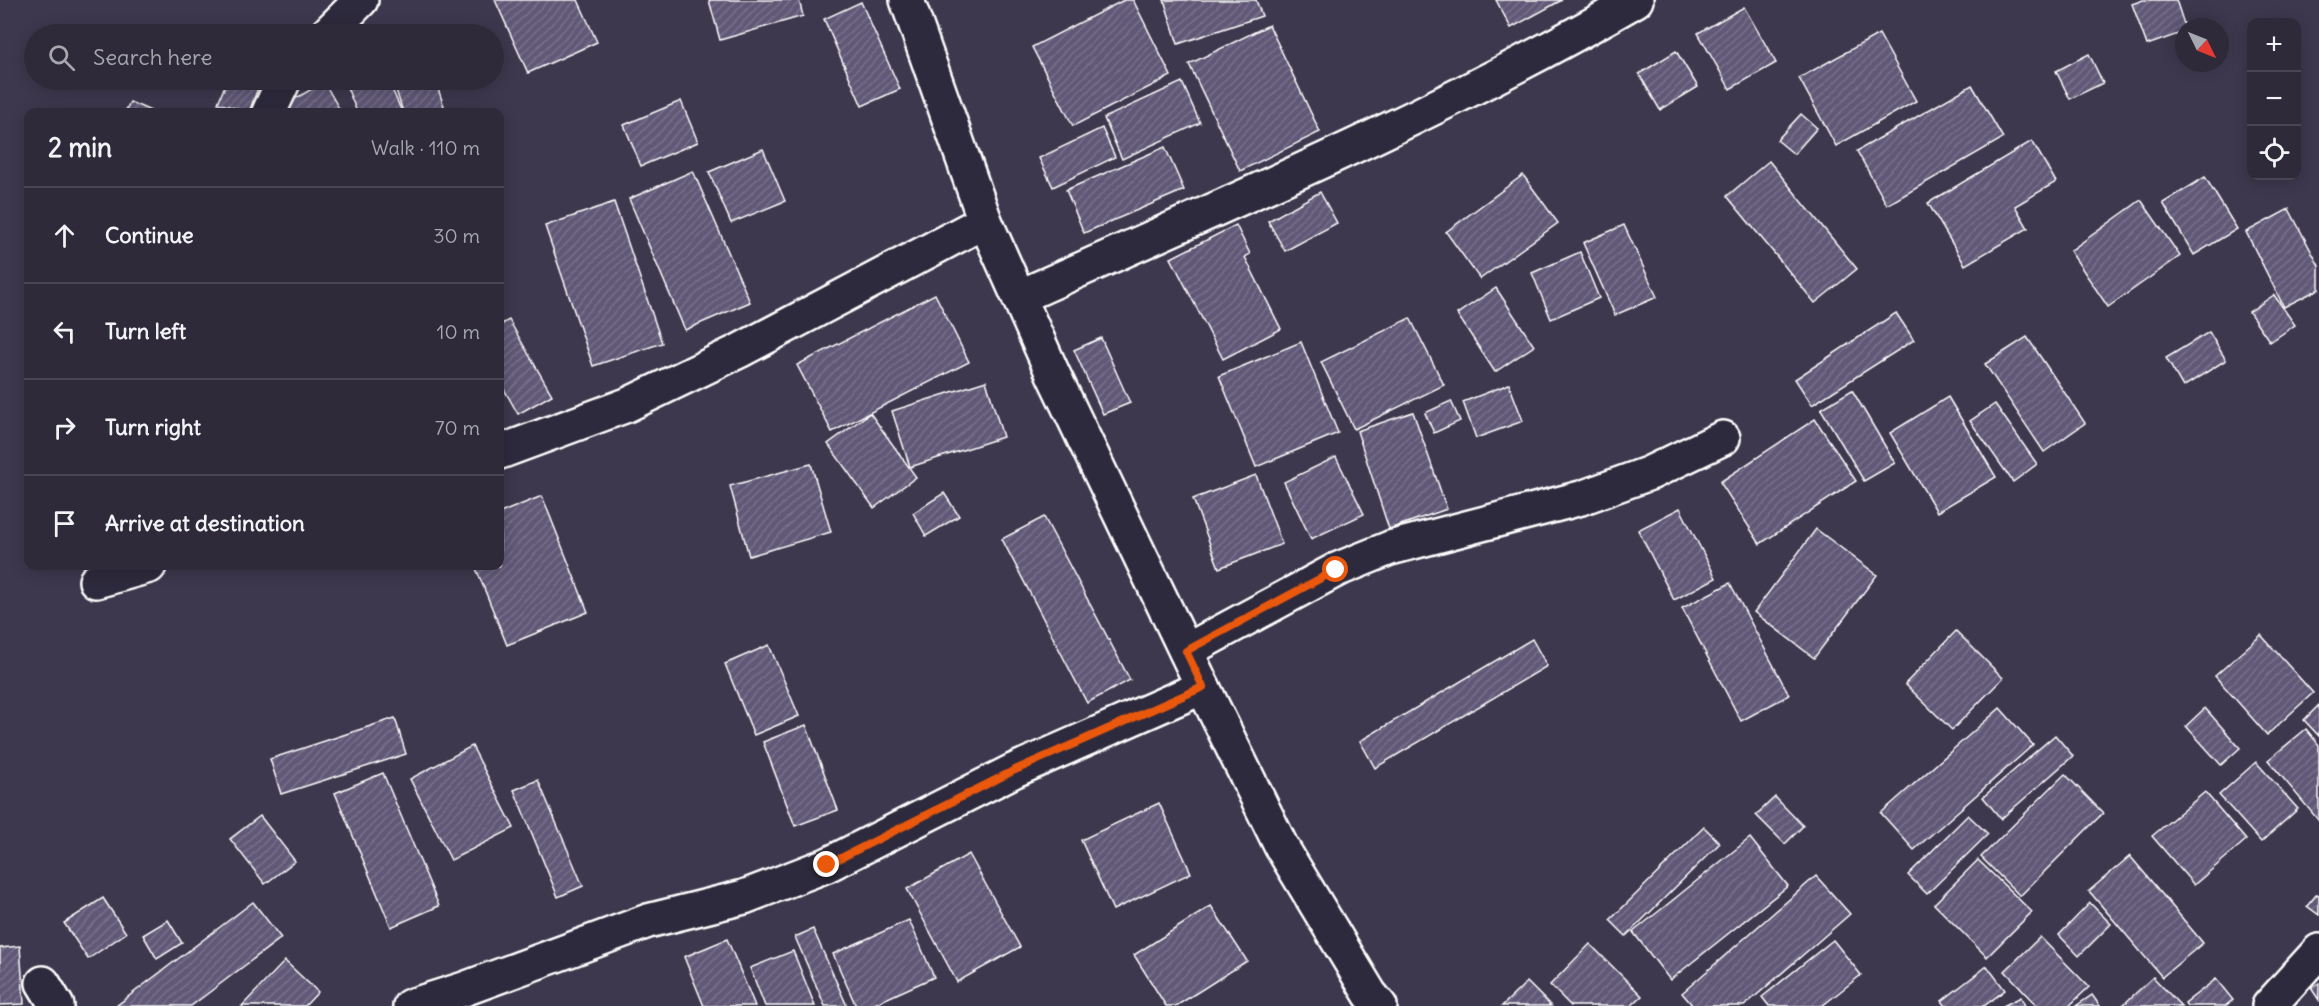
<!DOCTYPE html>
<meta charset="utf-8">
<style>
body{margin:0;font-family:Delius,sans-serif;background:#3a3645;color:#f1f3f6}
.controls{position:absolute;right:18px;top:18px;display:grid;overflow:hidden;border-radius:12px;box-shadow:0 3px 15px #0003}
.controls button{width:54px;height:54px;display:grid;place-items:center;padding:0;border:0;border-bottom:2px solid #494654;background:#2e2a3a;color:#f1f3f6;font:30px sans-serif}
.compass{position:absolute;left:2175px;top:18px;width:54px;height:54px;border-radius:50%;background:#2e2a3a;box-shadow:0 3px 15px #0003;rotate:133deg}
.stop{position:absolute;width:18px;height:18px;margin:-14px;border:4px solid #ea580c;border-radius:50%;background:#fff}
.stop.end{background:#ea580c;border-color:#fff;box-shadow:0 2px 6px #0008}
.list{margin:0;padding:0;list-style:none}
h2{display:flex;justify-content:space-between;align-items:center;height:78px;margin:0;padding:0 24px;font-size:26px}
h2 small{font-size:20px;font-weight:400;color:#a7a7af}
.list li{display:grid;grid-template-columns:39px 1fr auto;gap:18px;align-items:center;box-sizing:border-box;height:96px;padding:0 24px;border-top:2px solid #494654}
.list b{display:block;font-size:22px;white-space:nowrap}
.list em{font-size:20px;font-style:normal;color:#a7a7af}
.icon{flex:none;width:33px;height:33px;fill:none;stroke:currentColor;stroke-width:2;stroke-linecap:round;stroke-linejoin:round}
.map{position:relative;flex:none;width:2319px;height:1006px;overflow:hidden}
.search{position:absolute;background:#2e2a3a;box-shadow:0 3px 15px #0003;left:24px;top:24px;width:480px;height:66px;display:flex;align-items:center;gap:15px;box-sizing:border-box;padding:0 21px;border-radius:33px;color:#a7a7af;font-size:22px}
.panel{position:absolute;background:#2e2a3a;box-shadow:0 3px 15px #0003;left:24px;top:108px;width:480px;height:462px;border-radius:12px}
.map>svg:first-child{display:block}
.building{fill:url(#building-hatch);stroke:#fff;stroke-width:1.5}
.lines{fill:none;stroke-linecap:round;stroke-linejoin:round}
.street-casing{stroke:#fff;stroke-width:38}
.secondary-casing{stroke:#fff;stroke-width:38}
.street{stroke:#2f2a3d;stroke-width:33}
.secondary{stroke:#2f2a3d;stroke-width:33}
.route{stroke:#ea580c;stroke-width:8}
</style>
<div class="map">
<svg width="2319" height="1006" viewBox="0 0 2319 1006">
<defs>
<pattern id="building-hatch" width="6" height="6" patternUnits="userSpaceOnUse" patternTransform="scale(1.5)"><rect width="6" height="6" fill="#605876"/><path d="M-1 1l2-2M0 6l6-6M5 7l2-2" fill="none" stroke="#78718b"/></pattern>
</defs>
<rect width="100%" height="100%" fill="#3e384e"/>
<filter id="ink" filterUnits="userSpaceOnUse"><feTurbulence type="fractalNoise" baseFrequency=".0167" numOctaves="2"/><feDisplacementMap in="SourceGraphic" scale="12" xChannelSelector="R" yChannelSelector="G"/><feConvolveMatrix kernelMatrix="1 2 1 2 8 2 1 2 1" color-interpolation-filters="sRGB"/></filter>
<g filter="url(#ink)">
<g class="building">
<polygon points="495,0 578,0 597,42 528,73"/>
<polygon points="709,0 799,0 803,16 720,40"/>
<polygon points="1124,0 1133,0 1171,76 1073,126 1032,47"/>
<polygon points="1164,0 1256,0 1262,16 1178,44"/>
<polygon points="1496,0 1562,0 1511,28"/>
<polygon points="2143,0 2176,0 2185,27 2184,32 2147,45 2132,4"/>
<polygon points="861,2 900,89 862,106 824,19"/>
<polygon points="1744,7 1776,63 1730,89 1698,33"/>
<polygon points="1269,25 1320,132 1240,171 1189,64"/>
<polygon points="1879,34 1916,101 1836,146 1799,78"/>
<polygon points="1676,51 1698,87 1660,110 1639,74"/>
<polygon points="2089,54 2103,83 2070,99 2056,71"/>
<polygon points="227,80 261,80 249,112 218,103"/>
<polygon points="344,80 388,80 402,112 357,112"/>
<polygon points="393,80 435,80 446,112 403,112"/>
<polygon points="324,82 341,112 282,112 279,108"/>
<polygon points="1182,82 1200,123 1122,159 1104,118"/>
<polygon points="1972,85 2003,138 1887,205 1857,151"/>
<polygon points="681,101 698,142 641,166 624,125"/>
<polygon points="130,102 153,112 125,112"/>
<polygon points="1801,114 1817,128 1794,154 1777,140"/>
<polygon points="1102,128 1115,157 1053,187 1039,158"/>
<polygon points="2032,141 2056,182 2015,206 2028,228 1965,265 1928,203"/>
<polygon points="1165,147 1184,190 1084,233 1066,190"/>
<polygon points="763,149 785,201 731,223 709,172"/>
<polygon points="1769,161 1857,269 1815,303 1727,196"/>
<polygon points="693,171 750,302 685,330 629,199"/>
<polygon points="1523,175 1558,223 1480,279 1446,232"/>
<polygon points="2205,177 2237,229 2194,255 2163,203"/>
<polygon points="1320,192 1337,223 1285,251 1268,221"/>
<polygon points="2141,200 2180,256 2108,307 2070,251"/>
<polygon points="614,202 662,343 593,366 545,226"/>
<polygon points="2289,209 2319,266 2319,289 2284,307 2246,232"/>
<polygon points="1236,225 1250,254 1245,257 1281,329 1223,359 1171,258"/>
<polygon points="1624,225 1657,297 1615,315 1583,243"/>
<polygon points="1580,252 1599,298 1551,319 1532,273"/>
<polygon points="1496,288 1534,346 1495,372 1457,314"/>
<polygon points="935,294 969,362 832,432 797,365"/>
<polygon points="2274,295 2295,325 2270,342 2249,312"/>
<polygon points="1896,313 1914,340 1812,405 1795,379"/>
<polygon points="1410,318 1444,385 1354,429 1321,362"/>
<polygon points="509,320 552,395 518,414 500,382 500,325"/>
<polygon points="2209,332 2226,360 2183,387 2166,358"/>
<polygon points="2027,337 2085,423 2044,452 1985,364"/>
<polygon points="1101,338 1130,403 1103,414 1074,350"/>
<polygon points="1301,342 1338,433 1256,467 1219,376"/>
<polygon points="986,381 1003,437 910,467 892,411"/>
<polygon points="1509,384 1523,421 1476,438 1463,402"/>
<polygon points="1852,390 1895,463 1864,481 1821,409"/>
<polygon points="1948,397 1996,477 1937,512 1890,433"/>
<polygon points="1451,401 1460,421 1434,433 1425,413"/>
<polygon points="1995,404 2037,464 2013,482 1970,421"/>
<polygon points="1413,412 1447,509 1389,529 1357,431"/>
<polygon points="870,413 916,477 874,508 828,444"/>
<polygon points="1815,419 1856,481 1760,544 1720,482"/>
<polygon points="1336,457 1364,514 1311,539 1284,482"/>
<polygon points="811,464 831,532 749,556 730,486"/>
<polygon points="1256,475 1282,544 1219,568 1193,499"/>
<polygon points="944,493 959,516 926,536 913,513"/>
<polygon points="542,496 588,612 507,645 475,566 500,566 500,513"/>
<polygon points="1680,508 1716,578 1674,600 1638,530"/>
<polygon points="1044,517 1130,680 1087,703 1002,539"/>
<polygon points="1816,529 1877,575 1814,658 1754,612"/>
<polygon points="1730,583 1789,695 1741,721 1682,608"/>
<polygon points="1956,631 2003,678 1952,730 1905,684"/>
<polygon points="2261,635 2313,693 2267,735 2215,676"/>
<polygon points="1532,639 1547,666 1375,768 1360,741"/>
<polygon points="769,645 799,716 754,735 725,664"/>
<polygon points="2319,705 2319,736 2304,720"/>
<polygon points="2000,708 2033,745 1914,850 1881,813"/>
<polygon points="2205,708 2240,748 2221,765 2186,726"/>
<polygon points="395,718 406,754 281,794 270,759"/>
<polygon points="806,725 838,810 795,826 763,742"/>
<polygon points="2306,729 2319,745 2319,821 2268,760"/>
<polygon points="2055,735 2073,756 2001,819 1983,797"/>
<polygon points="472,746 514,828 451,860 410,779"/>
<polygon points="2256,762 2298,809 2261,842 2219,795"/>
<polygon points="383,773 439,906 391,927 335,793"/>
<polygon points="2065,774 2103,813 2020,896 1981,857"/>
<polygon points="538,780 583,886 558,897 514,790"/>
<polygon points="2205,792 2246,840 2194,885 2152,836"/>
<polygon points="1775,797 1803,826 1785,844 1756,815"/>
<polygon points="1159,803 1191,873 1113,910 1081,840"/>
<polygon points="1968,815 1988,834 1927,894 1908,875"/>
<polygon points="260,816 295,861 265,884 230,839"/>
<polygon points="1704,827 1720,843 1626,936 1610,920"/>
<polygon points="1750,838 1788,886 1670,980 1633,932"/>
<polygon points="969,854 1020,947 957,982 907,889"/>
<polygon points="2130,856 2203,943 2162,977 2089,891"/>
<polygon points="1978,860 2032,912 1987,957 1934,904"/>
<polygon points="1816,876 1850,914 1744,1006 1693,1006 1682,993"/>
<polygon points="2317,894 2319,895 2319,915 2307,906"/>
<polygon points="103,898 126,933 88,959 64,923"/>
<polygon points="253,902 281,938 191,1006 116,1006"/>
<polygon points="2090,903 2111,924 2079,956 2059,935"/>
<polygon points="1211,906 1247,961 1176,1006 1166,1006 1134,955"/>
<polygon points="168,920 182,943 157,959 143,935"/>
<polygon points="909,920 934,977 870,1006 856,1006 833,954"/>
<polygon points="813,929 847,1006 825,1006 795,937"/>
<polygon points="2040,937 2089,987 2069,1006 2038,1006 2005,971"/>
<polygon points="727,939 755,1006 704,1006 684,957"/>
<polygon points="1833,940 1861,975 1822,1006 1769,1006 1762,997"/>
<polygon points="1590,944 1642,996 1631,1006 1571,1006 1550,985"/>
<polygon points="20,946 24,1004 0,1005 0,948"/>
<polygon points="793,951 815,1006 765,1006 750,968"/>
<polygon points="285,961 318,992 305,1006 242,1006"/>
<polygon points="1987,966 2005,990 1984,1006 1946,1006 1942,1001"/>
<polygon points="2153,977 2181,1006 2122,1006"/>
<polygon points="2216,979 2233,1000 2225,1006 2187,1006 2185,1003"/>
<polygon points="1527,982 1551,1006 1502,1006"/>
<polygon points="2319,983 2319,1000 2311,988"/>
<polygon points="2092,995 2100,1006 2076,1006"/>
<polygon points="2021,997 2025,1006 2003,1006"/>
</g>
<g class="lines">
<defs>
<g id="street">
<polyline points="327,34 361,0"/>
<polyline points="269,112 284,80"/>
<path d="M 1019,297 C 1227,204 1438,115 1636,0"/>
<polyline points="500,452 627,405 739,351 985,221"/>
<polyline points="96,581 149,566"/>
<polyline points="1186,651 1336,570 1390,548 1581,498 1650,473 1723,438"/>
<polyline points="43,983 57,1006"/>
<polyline points="410,1006 464,989 648,921 744,897 827,865 1015,770 1203,687"/>
<polyline points="2269,1006 2319,951"/>
</g>
<polyline id="secondary" points="907,0 985,221 1053,374 1203,687 1281,846 1370,994 1380,1006"/>
</defs>
<use href="#street" class="street-casing"/>
<use href="#secondary" class="secondary-casing"/>
<use href="#street" class="street"/>
<use href="#secondary" class="secondary"/>
</g>
</g>
<g class="lines" filter="url(#ink)">
<polyline class="route" points="827,865 1015,770 1203,687 1186,651 1336,570"/>
</g>
</svg>
<div class="controls">
<button>+</button>
<button>−</button>
<button><svg class="icon" aria-label="locate" viewBox="0 0 24 24"><circle cx="12" cy="12" r="6"/><path d="M12 2v4M12 18v4M2 12h4M18 12h4"/></svg></button>
</div>
<svg class="compass" viewBox="-18 -18 36 36"><path d="M0-13l5 13h-10z" fill="#e53935"/><path d="M0 13l5-13h-10z" fill="#a7a7af"/></svg>
<div class="stop" style="left:1336px;top:570px"></div>
<div class="stop end" style="left:827px;top:865px"></div>
<div class="search"><svg class="icon" aria-label="search" viewBox="0 0 24 24"><circle cx="10" cy="10" r="6"/><path d="M15 15l6 6"/></svg>Search here</div>
<section class="panel">
<h2>2 min<small>Walk · 110 m</small></h2>
<ul class="list">
<li><svg class="icon" aria-label="ahead" viewBox="0 0 24 24"><path d="M12 20V5M6 11l6-6 6 6"/></svg><div><b>Continue</b></div><em>30 m</em></li>
<li><svg class="icon" aria-label="left" viewBox="0 0 24 24"><path d="M17 20v-9H6M10 6l-5 5 5 5"/></svg><div><b>Turn left</b></div><em>10 m</em></li>
<li><svg class="icon" aria-label="right" viewBox="0 0 24 24"><path d="M7 20v-9h11M14 6l5 5-5 5"/></svg><div><b>Turn right</b></div><em>70 m</em></li>
<li><svg class="icon" aria-label="arrive" viewBox="0 0 24 24"><path d="M6 21V4h12l-3 4 3 4H6"/></svg><div><b>Arrive at destination</b></div></li>
</ul>
</section>
</div>
